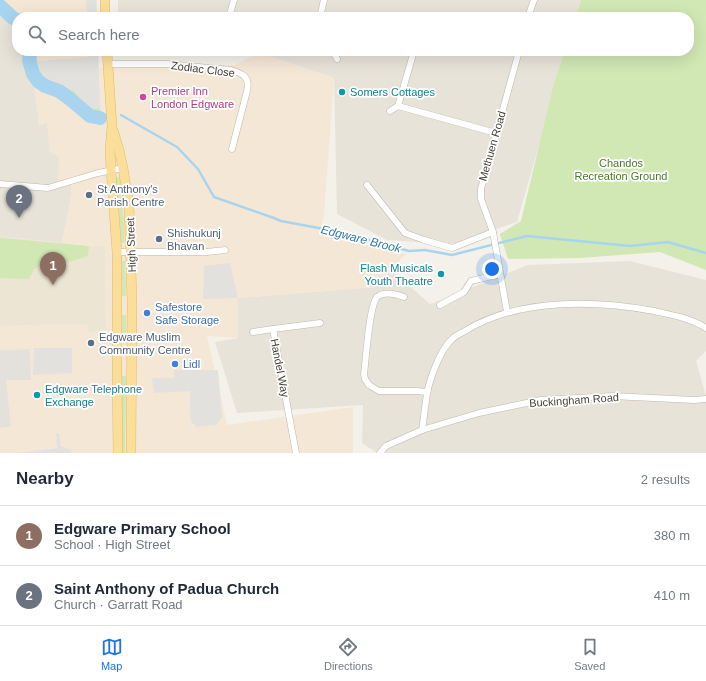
<!DOCTYPE html>
<meta charset="utf-8">
<style>
body{margin:0;font-family:Helvetica,sans-serif;background:#f6f6f7;color:#1f2937}
.you{position:absolute;left:492px;top:269px;width:14px;height:14px;margin:-10px;border:3px solid #fff;border-radius:50%;background:#1a73e8;box-shadow:0 0 0 6px #1a73e833}
.badge{display:grid;place-items:center;width:26px;height:26px;border-radius:50%;background:#1a73e8;color:#fff;font-size:13px;font-weight:700}
.pin{position:absolute;translate:-50% -33px;filter:drop-shadow(0 1px 2px #0008)}
.pin::after{content:'';position:absolute;top:21px;width:14px;height:12px;background:inherit;clip-path:polygon(0 0,100% 0,50% 100%)}
.list{margin:0;padding:0;list-style:none}
h2{display:flex;justify-content:space-between;align-items:center;height:52px;margin:0;padding:0 16px;font-size:17px}
h2 small{font-size:13px;font-weight:400;color:#747a83}
.list li{display:grid;grid-template-columns:26px 1fr auto;gap:12px;align-items:center;box-sizing:border-box;height:60px;padding:0 16px;border-top:1px solid #e0e1e3}
.list b{display:block;font-size:15px;white-space:nowrap}
.list p{margin:0;font-size:13px;white-space:nowrap;color:#747a83}
.list em{font-size:13px;font-style:normal;color:#747a83}
.icon{flex:none;width:22px;height:22px;fill:none;stroke:currentColor;stroke-width:2;stroke-linecap:round;stroke-linejoin:round}
.map{position:relative;flex:none;width:706px;height:453px;overflow:hidden}
.search{position:absolute;background:#fff;box-shadow:0 4px 16px #0002;left:12px;right:12px;top:12px;height:44px;display:flex;align-items:center;gap:10px;box-sizing:border-box;padding:0 14px;border-radius:16px;color:#747a83;font-size:15px}
.sheet{height:172px;background:#fff}
nav{display:flex;justify-content:space-around;align-items:center;box-sizing:border-box;height:56px;border-top:1px solid #e0e1e3;background:#fff;font-size:11px;color:#747a83}
nav a{display:grid;justify-items:center;gap:2px}
nav .on{color:#1a73e8}
.map>svg:first-child{display:block}
.residential{fill:#e8e3d8}
.commercial{fill:#f5e7d6}
.industrial{fill:#e4e0db}
.education{fill:#ede5d4}
.green{fill:#d1e7b4}
.parking{fill:#e3e1de}
.lines{fill:none;stroke-linecap:round;stroke-linejoin:round}
.stream{stroke:#a8d4ef;stroke-width:2.5}
.river{stroke:#a8d4ef;stroke-width:14}
.minor-casing{stroke:#c0b8ac;stroke-width:7}
.primary-casing{stroke:#e1bb6b;stroke-width:10}
.minor{stroke:#fff;stroke-width:6}
.primary{stroke:#fcde9b;stroke-width:9}
.culture-dot{fill:#0f9aa8;stroke:#fff;stroke-width:1.5}
.hotel-dot{fill:#d1479c;stroke:#fff;stroke-width:1.5}
.service-dot{fill:#5c6f8a;stroke:#fff;stroke-width:1.5}
.shop-dot{fill:#3f7fe0;stroke:#fff;stroke-width:1.5}
.labels{text-anchor:middle;stroke-width:3.5;stroke-linejoin:round;paint-order:stroke}
.street-label{font-size:11px;fill:#484138;stroke:#fff}
.hotel-label{font-size:11px;fill:#b23c85;stroke:#fff;text-anchor:start}
.culture-label{font-size:11px;fill:#0d838f;stroke:#fff;text-anchor:start}
.park-label{font-size:11px;fill:#4b792c;stroke:#fff}
.service-label{font-size:11px;fill:#4e5e75;stroke:#fff;text-anchor:start}
.shop-label{font-size:11px;fill:#366cbe;stroke:#fff;text-anchor:start}
.water-label{font-size:12px;font-style:italic;fill:#317aaa;stroke:#fff}
</style>
<div class="map">
<svg width="706" height="453" viewBox="0 0 706 453">
<rect width="100%" height="100%" fill="#f4f1ea"/>
<g class="residential">
<polygon points="118,0 581,0 576,17 118,17"/>
<polygon points="0,2 14,14 22,17 17,17 17,51 35,51 39,125 47,123 49,136 70,180 72,193 62,243 0,236"/>
<polygon points="119,51 566,51 517,222 452,244 387,240 337,214 334,78 259,53 235,52"/>
<polygon points="630,261 706,280 706,351 696,361 706,396 706,453 377,453 362,443 363,405 237,413 215,342 238,338 238,298 375,287 391,270 430,304 528,265"/>
</g>
<g class="commercial">
<polygon points="0,0 97,0 97,17 22,17 14,14 0,2"/>
<polygon points="35,51 98,51 99,68 235,65 259,53 334,78 324,215 320,233 406,254 375,287 238,298 238,338 207,336 227,425 353,407 353,453 0,453 0,428 11,427 5,380 30,380 30,349 0,350 0,326 70,324 88,325 106,331 105,247 62,243 72,193 70,180 58,184 59,156 50,153 47,123 39,125 34,87"/>
</g>
<polygon class="industrial" points="30,349 31,380 6,380 11,427 0,428 0,350"/>
<polygon class="education" points="0,236 89,246 105,246 106,332 89,332 88,325 70,324 0,326"/>
<g class="green">
<polygon points="581,0 706,0 706,270 660,252 579,258 508,259 500,234 521,221 553,87 565,51 689,51 689,17 576,17"/>
<polygon points="0,2 14,14 22,17 17,17 17,23 14,23 0,10"/>
<polygon points="30,51 37,51 37,71 58,89 74,90 89,110 100,108 102,122 93,120 59,97 46,91 30,76"/>
<polygon points="120,177 123,210 125,243 121,243 116,178"/>
<polygon points="0,238 89,246 88,256 68,262 46,263 34,269 29,279 0,278"/>
<polygon points="122,261 125,261 126,296 122,296"/>
<polygon points="121,315 126,315 126,342 122,342"/>
<polygon points="122,376 126,376 125,453 121,453"/>
</g>
<g class="parking">
<polygon points="86,0 96,0 97,17 87,17"/>
<polygon points="89,51 98,51 100,108 89,110 81,105 81,99 74,90 58,89 47,82 37,71 37,61 89,57"/>
<polygon points="230,263 238,298 203,299 204,266"/>
<polygon points="34,348 72,348 72,373 33,375"/>
<polygon points="174,370 218,370 222,417 216,425 197,427 191,422 190,409 190,391 154,393 152,378 174,378"/>
<polygon points="56,433 59,433 61,446 71,450 70,453 21,453 57,448"/>
</g>
<g class="lines">
<polyline class="stream" points="121,115 177,147 198,169 214,197 274,218 281,221 340,232 409,251 425,250 452,255 527,236 630,246 668,242 706,253"/>
<g class="river">
<polyline points="0,6 13,18 17,20"/>
<polyline points="30,51 29,60 33,74 38,81 45,86 59,91 70,99 90,116 100,118"/>
</g>
<defs>
<g id="minor">
<polyline points="229,17 234,0"/>
<polyline points="320,17 324,0"/>
<polyline points="528,17 534,0"/>
<polyline points="333,51 337,59"/>
<polyline points="414,51 398,106 496,133"/>
<polyline points="289,52 290,51"/>
<path d="M 108,64 L 167,64 L 231,70 C 244,74 250,77 247,91 L 232,149"/>
<polyline points="390,111 398,106"/>
<polyline points="0,184 48,188 98,173 123,168"/>
<polyline points="367,185 405,233 424,240 452,248 493,232"/>
<polyline points="117,252 207,252 225,250"/>
<path d="M 404,297 C 396,294 384,291 377,297 C 369,306 366,360 364,374 L 365,379 L 369,385 L 379,391 L 416,391 L 427,392"/>
<polyline points="440,305 464,292 471,281 500,274"/>
<polyline points="507,312 493,232 481,199 481,189 519,51"/>
<polyline points="253,332 273,329"/>
<path d="M 422,430 C 424,418 425,406 427,394 C 430,378 440,350 452,339 C 455,336 461,333 465,331 C 518,298 595,300 654,311 C 672,315 691,318 706,328"/>
<polyline points="296,453 273,329 320,323"/>
<polyline points="380,453 386,446 422,430 479,413 541,400 612,396 694,400 706,399"/>
</g>
<g id="primary">
<polyline points="105,0 105,17"/>
<polyline points="107,51 112,126 110,150 111,170 117,252 117,375 118,453"/>
<polyline points="113,130 119,150 123,168 129,206 132,301 131,453"/>
</g>
</defs>
<use href="#minor" class="minor-casing"/>
<use href="#primary" class="primary-casing"/>
<use href="#minor" class="minor"/>
<use href="#primary" class="primary"/>
</g>
<g class="culture-dot">
<circle cx="342" cy="92" r="4"/>
<circle cx="441" cy="274" r="4"/>
<circle cx="37" cy="395" r="4"/>
</g>
<circle class="hotel-dot" cx="143" cy="97" r="4"/>
<g class="service-dot">
<circle cx="89" cy="195" r="4"/>
<circle cx="159" cy="239" r="4"/>
<circle cx="91" cy="343" r="4"/>
</g>
<g class="shop-dot">
<circle cx="147" cy="313" r="4"/>
<circle cx="175" cy="364" r="4"/>
</g>
<g class="labels">
<g class="street-label">
<text transform="translate(203 69) rotate(7)" y="4">Zodiac Close</text>
<text transform="translate(492 146) rotate(-74)" y="4">Methuen Road</text>
<text transform="translate(131 245) rotate(-92)" y="4">High Street</text>
<text transform="translate(280 368) rotate(79)" y="4">Handel Way</text>
<text transform="translate(574 400) rotate(-4)" y="4">Buckingham Road</text>
</g>
<g class="hotel-label">
<text x="151" y="95">Premier Inn<tspan x="151" dy="13">London Edgware</tspan></text>
</g>
<g class="culture-label">
<text x="350" y="96">Somers Cottages</text>
<text x="433" y="272" text-anchor="end">Flash Musicals<tspan x="433" dy="13">Youth Theatre</tspan></text>
<text x="45" y="393">Edgware Telephone<tspan x="45" dy="13">Exchange</tspan></text>
</g>
<g class="park-label">
<text x="621" y="167">Chandos<tspan x="621" dy="13">Recreation Ground</tspan></text>
</g>
<g class="service-label">
<text x="97" y="193">St Anthony's<tspan x="97" dy="13">Parish Centre</tspan></text>
<text x="167" y="237">Shishukunj<tspan x="167" dy="13">Bhavan</tspan></text>
<text x="99" y="341">Edgware Muslim<tspan x="99" dy="13">Community Centre</tspan></text>
</g>
<g class="shop-label">
<text x="155" y="311">Safestore<tspan x="155" dy="13">Safe Storage</tspan></text>
<text x="183" y="368">Lidl</text>
</g>
<g class="water-label">
<text transform="translate(361 239) rotate(14)" y="4">Edgware Brook</text>
</g>
</g>
</svg>
<div class="you"></div>
<div class="pin badge" style="left:53px;top:285px;background:#8d6e63">1</div>
<div class="pin badge" style="left:19px;top:218px;background:#6b7280">2</div>
<div class="search"><svg class="icon" aria-label="search" viewBox="0 0 24 24"><circle cx="10" cy="10" r="6"/><path d="M15 15l6 6"/></svg>Search here</div>
</div>
<section class="sheet">
<h2>Nearby<small>2 results</small></h2>
<ul class="list">
<li><span class="badge" style="background:#8d6e63">1</span><div><b>Edgware Primary School</b><p>School · High Street</p></div><em>380 m</em></li>
<li><span class="badge" style="background:#6b7280">2</span><div><b>Saint Anthony of Padua Church</b><p>Church · Garratt Road</p></div><em>410 m</em></li>
</ul>
</section>
<nav>
<a class="on"><svg class="icon" aria-label="map" viewBox="0 0 24 24"><path d="M3 6l6-2 6 2 6-2v14l-6 2-6-2-6 2zM9 4v14M15 6v14"/></svg>Map</a>
<a><svg class="icon" aria-label="directions" viewBox="0 0 24 24"><path d="M12 3l9 9-9 9-9-9zM9 14v-3h6M13 9l2 2-2 2"/></svg>Directions</a>
<a><svg class="icon" aria-label="saved" viewBox="0 0 24 24"><path d="M7 4h10v16l-5-4-5 4z"/></svg>Saved</a>
</nav>
